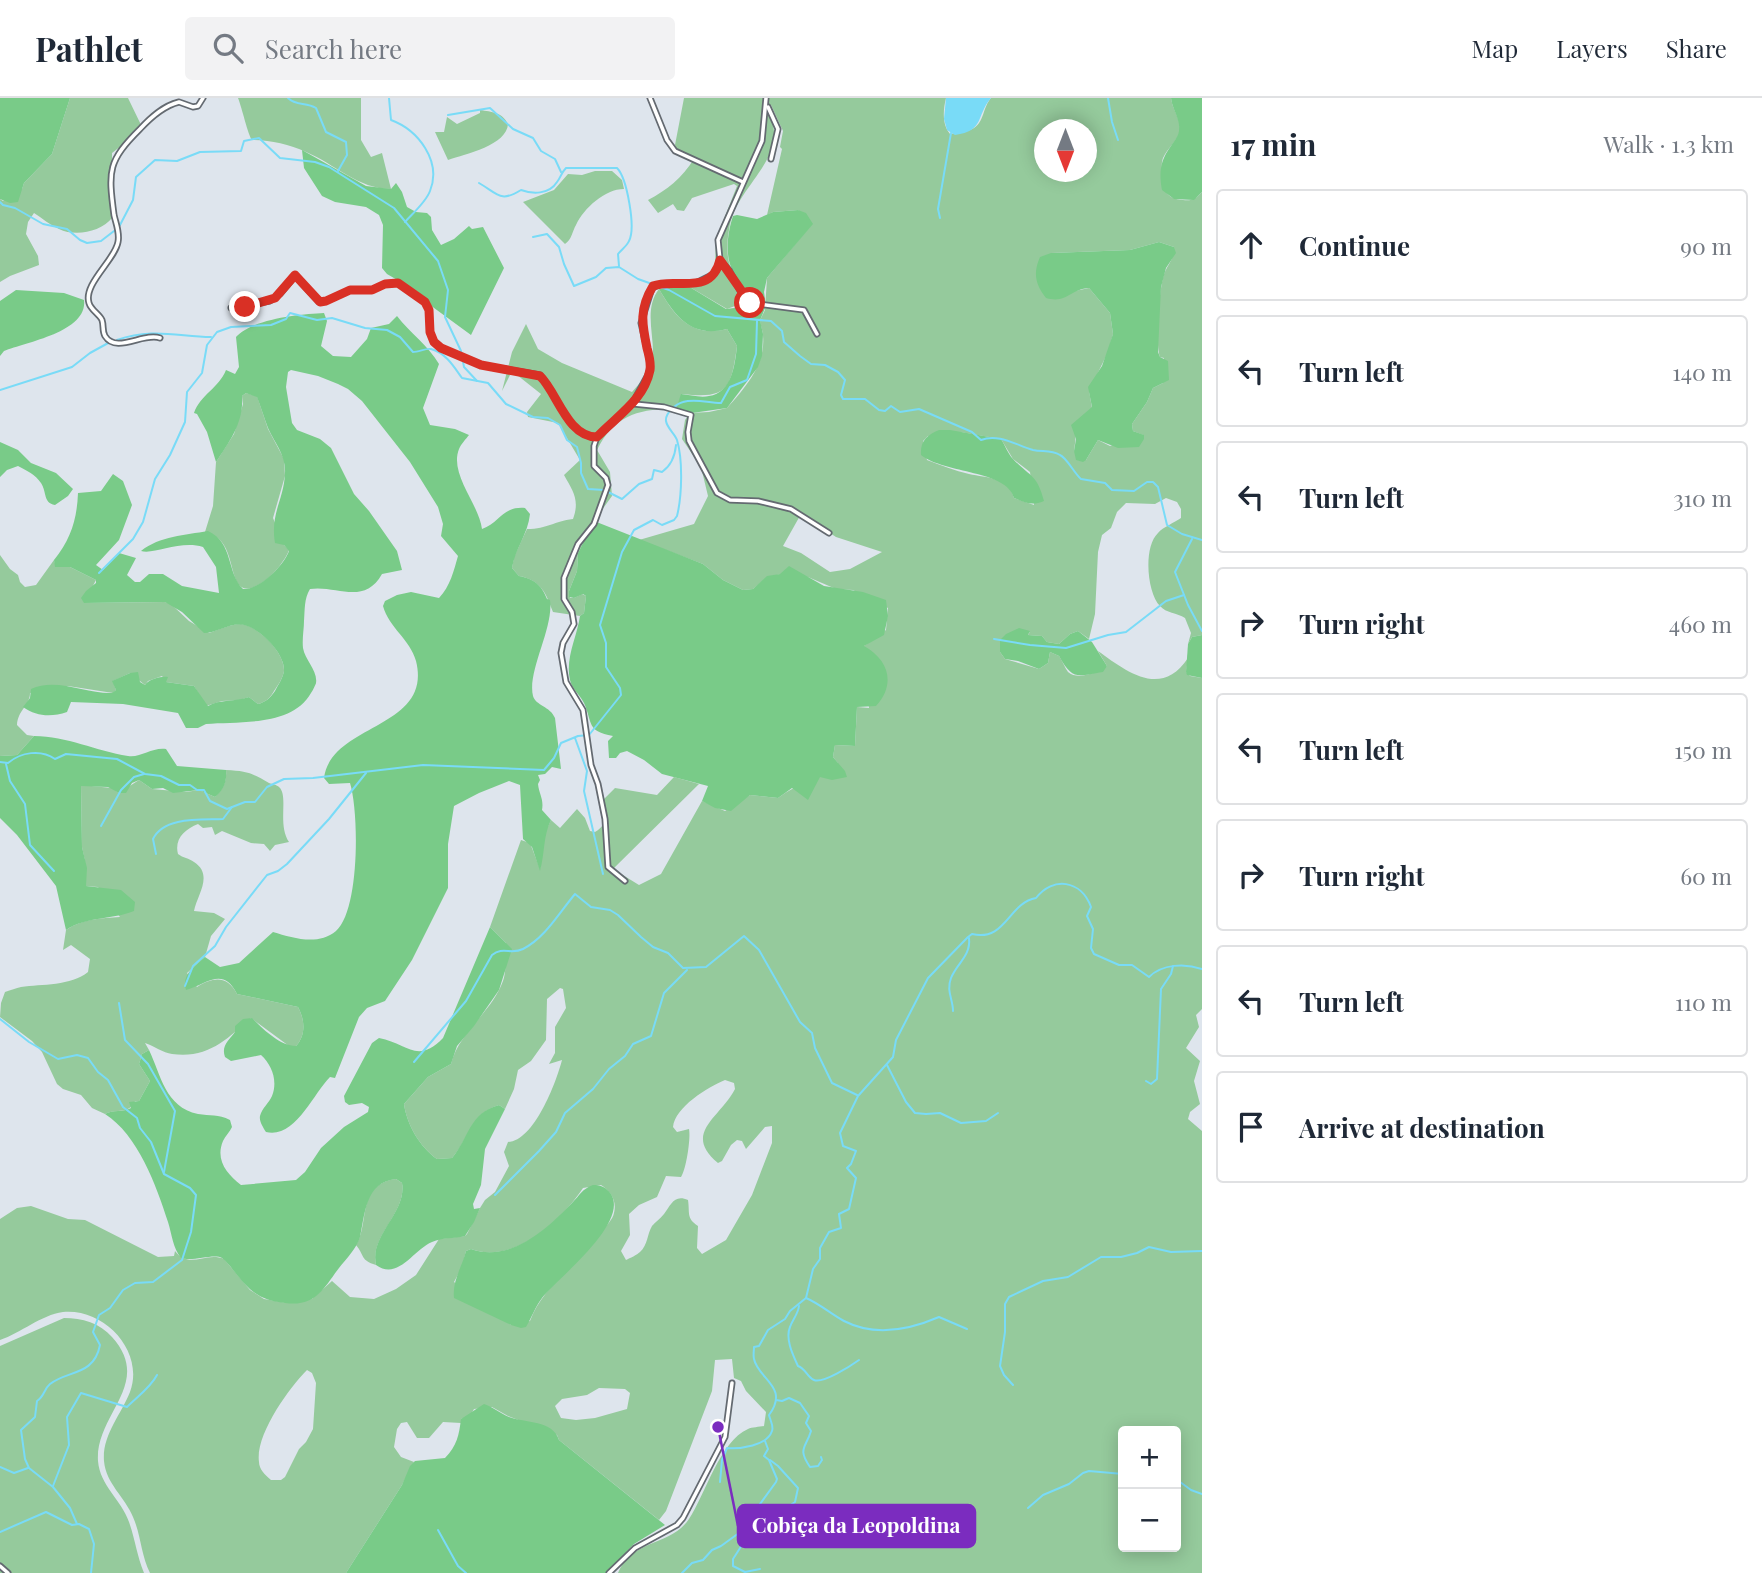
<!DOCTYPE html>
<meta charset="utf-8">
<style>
body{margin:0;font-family:"Playfair Display",serif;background:#f2f2f3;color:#1f2937}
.controls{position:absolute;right:21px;bottom:21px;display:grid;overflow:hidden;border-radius:7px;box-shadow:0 4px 18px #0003}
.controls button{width:63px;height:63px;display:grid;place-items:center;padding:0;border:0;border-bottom:2px solid #e0e1e3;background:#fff;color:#1f2937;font:35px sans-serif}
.compass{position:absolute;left:1034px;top:21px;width:63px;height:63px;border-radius:50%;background:#fff;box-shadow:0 4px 18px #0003;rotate:180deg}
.stop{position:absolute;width:21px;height:21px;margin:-16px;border:5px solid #d93025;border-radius:50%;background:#fff}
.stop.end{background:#d93025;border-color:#fff;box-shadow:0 2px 7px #0008}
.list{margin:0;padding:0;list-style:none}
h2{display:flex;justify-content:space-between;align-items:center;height:91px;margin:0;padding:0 28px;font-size:30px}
h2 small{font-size:23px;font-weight:400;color:#747a83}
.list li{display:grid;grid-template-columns:46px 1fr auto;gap:21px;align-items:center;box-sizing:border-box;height:112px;margin:0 14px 14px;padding:0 14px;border:2px solid #e0e1e3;border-radius:7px}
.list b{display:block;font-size:26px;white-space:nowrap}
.list em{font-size:23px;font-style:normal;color:#747a83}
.icon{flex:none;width:38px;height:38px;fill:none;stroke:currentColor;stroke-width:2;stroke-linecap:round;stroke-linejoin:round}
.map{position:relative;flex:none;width:1202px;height:1475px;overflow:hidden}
header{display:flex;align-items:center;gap:42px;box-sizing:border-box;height:98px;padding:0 35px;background:#fff;border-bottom:2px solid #e0e1e3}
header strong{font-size:33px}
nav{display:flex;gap:38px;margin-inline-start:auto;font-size:24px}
.search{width:490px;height:63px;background:#f2f2f3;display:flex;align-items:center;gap:18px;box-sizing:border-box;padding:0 24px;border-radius:7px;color:#747a83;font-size:26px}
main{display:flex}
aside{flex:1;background:#fff}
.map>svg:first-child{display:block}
.green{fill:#95ca9c;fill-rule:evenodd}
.forest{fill:#79cb88}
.water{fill:#79dbf7}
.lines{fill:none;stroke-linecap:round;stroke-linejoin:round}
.stream{stroke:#79dbf7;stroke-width:2}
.minor-casing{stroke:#646a71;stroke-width:7}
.minor{stroke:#fff;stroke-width:3.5}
.route{stroke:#d93025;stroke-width:9}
.leader{fill:none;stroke:#7b2cbf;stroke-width:2.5}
.callout-dot{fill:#7b2cbf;stroke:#fff;stroke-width:2.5}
.callout{fill:#7b2cbf;stroke:#7b2cbf;stroke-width:2.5}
.callout-label{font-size:21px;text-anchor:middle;font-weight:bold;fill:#fff}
</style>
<header>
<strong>Pathlet</strong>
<div class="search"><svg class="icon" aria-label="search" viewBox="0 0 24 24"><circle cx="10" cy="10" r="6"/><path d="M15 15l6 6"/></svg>Search here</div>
<nav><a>Map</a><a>Layers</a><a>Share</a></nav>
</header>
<main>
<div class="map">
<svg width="1202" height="1475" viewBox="0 0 1202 1475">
<rect width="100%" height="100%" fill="#dee5ed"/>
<g class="green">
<path d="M 70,0 L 128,0 L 143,31 L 112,55 L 112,120 C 101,134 75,139 59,131 C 50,127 42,120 34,115 L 28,124 L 26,136 L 38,158 L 39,167 L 10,178 L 0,184 L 0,101 L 3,103 L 22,91 L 24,85 L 52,56 Z"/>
<path d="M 238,0 L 361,0 L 361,42 L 371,59 L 382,55 L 391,91 C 358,91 335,66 306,54 C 289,46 270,42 252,42 C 248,37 242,10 238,0 Z"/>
<path d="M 684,0 L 946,0 C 943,12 942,27 950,36 C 957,35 968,34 974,30 C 984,24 983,9 991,0 L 1171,0 C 1172,11 1181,21 1180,32 C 1178,43 1167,50 1163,60 C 1161,65 1162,71 1162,76 C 1162,91 1166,101 1183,102 C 1192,103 1196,101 1202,94 L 1202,537 L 1192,539 L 1188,546 L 1191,535 L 1185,520 C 1177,515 1166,515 1160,508 C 1147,495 1143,449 1158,435 C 1163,429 1174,425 1181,420 L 1181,411 L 1177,404 L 1166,400 L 1155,406 L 1126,405 L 1117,414 L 1111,430 L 1102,437 L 1098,454 L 1095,516 L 1089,541 L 1078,533 L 1070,536 L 1059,546 L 1047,544 L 1042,538 L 1028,537 L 1030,534 L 1000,554 L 1005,561 L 1039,571 L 1048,565 L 1050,554 L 1059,558 C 1062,562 1065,570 1068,574 C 1078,583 1098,574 1107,568 L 1098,553 C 1126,573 1161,601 1188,560 L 1186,574 L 1190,578 L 1202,580 L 1202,911 L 1196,917 L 1199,929 L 1186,950 L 1200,963 L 1194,983 L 1200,1006 L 1190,1014 L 1188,1021 L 1202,1033 L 1202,1475 L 618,1475 C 632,1441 671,1448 689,1421 C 705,1397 720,1343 748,1331 C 752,1329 759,1329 764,1328 L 766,1314 L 746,1293 L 741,1283 L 734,1280 L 732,1261 L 715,1262 L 712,1293 L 666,1413 L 659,1422 L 559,1342 L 557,1337 L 508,1318 L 492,1309 L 474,1311 L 470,1318 L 461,1321 L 461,1325 L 443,1324 L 429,1340 L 417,1340 L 407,1324 L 401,1325 L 397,1331 L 394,1349 L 401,1359 L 414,1364 L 402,1387 L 346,1475 L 150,1475 C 141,1457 141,1437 133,1419 C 125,1399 106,1386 104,1363 C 102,1337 121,1317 130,1294 C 145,1254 105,1210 63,1214 C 41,1217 21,1235 0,1242 L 0,1121 L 17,1110 L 31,1108 L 68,1121 L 85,1122 L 158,1159 L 174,1158 L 175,1153 C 189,1172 206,1153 224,1161 L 250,1192 L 264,1201 L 287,1205 L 312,1201 L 332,1183 L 350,1199 L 374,1201 L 396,1191 L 416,1177 L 439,1141 L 465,1138 L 467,1136 L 480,1110 L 485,1102 L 495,1094 L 509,1068 L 504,1054 L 508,1044 C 534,1043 556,985 562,962 L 549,966 L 555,955 L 555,929 L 566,910 L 563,891 L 560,890 L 547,901 L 546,942 L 531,963 L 518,972 L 514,991 L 505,1011 L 499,1007 C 471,1015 469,1041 452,1060 L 437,1061 C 420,1049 407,1027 404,1006 L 428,979 L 451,966 C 459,934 492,914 503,883 C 507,872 505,857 506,845 L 490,829 L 521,742 L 530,745 L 540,771 L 545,734 L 551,722 L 560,730 L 577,711 L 585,720 L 590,733 L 595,734 C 609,726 606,715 603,702 L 615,690 L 657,697 L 674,679 L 699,686 L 613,771 L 639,787 L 661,776 L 702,703 L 725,713 L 750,697 L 778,700 C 798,685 818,681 838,665 L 833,659 L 835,647 L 855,648 L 857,609 L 869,610 L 864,548 L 886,532 L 888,510 L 853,492 L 836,491 L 808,479 L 780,476 L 765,481 L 753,491 L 743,492 L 723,482 L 703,466 L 639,442 L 694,426 L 708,398 L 701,369 L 682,341 L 685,322 L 690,315 L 709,314 L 727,310 C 745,290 766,266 763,238 C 763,232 760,227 760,222 L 765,212 L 767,180 L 812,126 L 798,112 L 773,114 L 767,117 L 782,51 L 780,49 L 783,33 L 771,7 C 768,24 779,30 772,50 C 762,79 733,100 729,132 C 727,143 726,159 731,170 C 739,185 745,187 743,205 L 727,211 L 688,188 L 689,185 L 705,179 L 713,172 L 715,167 L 716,141 L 737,88 L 734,86 L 692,100 L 684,113 L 677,112 L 673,106 L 658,115 L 648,102 C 667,92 682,80 694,61 L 694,59 L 678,54 L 675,47 ZM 1044,32 L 1086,32 L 1086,74 L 1044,74 ZM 1159,144 L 1174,149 C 1175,162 1166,167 1163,180 C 1159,195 1155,245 1160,259 L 1164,260 L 1163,285 L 1153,290 L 1147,304 L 1132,326 L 1133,333 L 1143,337 L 1110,348 L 1098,342 L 1086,362 L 1074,353 C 1078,329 1072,327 1092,310 L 1089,293 L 1108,254 L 1113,236 L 1110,215 L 1089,190 L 1075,193 L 1051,155 L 1130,152 ZM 960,334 L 1001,341 L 1013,361 L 1030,374 L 1034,407 L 1014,400 C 1009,379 987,380 969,376 C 955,373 941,367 927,362 L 923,343 L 928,338 ZM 801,416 L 836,439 L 882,454 L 850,471 L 830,474 L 801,455 L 783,448 ZM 725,982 L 734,985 L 735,991 C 720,1020 682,1035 718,1065 L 722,1063 L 731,1047 L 737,1042 L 742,1043 L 746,1051 L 765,1029 L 772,1028 L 772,1045 L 752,1097 L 726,1142 L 702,1156 L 697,1150 L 698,1128 C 686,1120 690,1115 688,1102 C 674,1096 671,1107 664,1116 C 660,1121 655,1124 652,1128 C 647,1136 648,1147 640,1154 C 637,1157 630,1160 626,1162 L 621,1153 L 630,1137 L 629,1116 L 639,1107 L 657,1099 L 666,1078 L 681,1079 C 686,1072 691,1040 689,1031 L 677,1034 L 673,1029 C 675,1009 708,989 725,982 ZM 601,1087 C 611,1093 617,1103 614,1115 C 613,1121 606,1128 602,1133 C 581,1165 543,1187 530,1223 L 511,1227 L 454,1184 L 462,1169 L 466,1153 L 471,1151 C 514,1167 561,1123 583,1090 ZM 307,1272 L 312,1275 L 316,1285 L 313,1331 L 306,1344 L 299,1351 L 285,1379 L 281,1382 L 271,1382 C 265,1377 259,1371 259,1364 C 255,1337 289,1290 307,1272 ZM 599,1290 L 625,1291 L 630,1295 L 627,1311 L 595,1320 L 576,1322 L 561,1320 L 555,1308 L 562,1301 L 587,1297 ZM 1123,1333 L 1176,1333 L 1176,1449 L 1123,1449 Z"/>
<path d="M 480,12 C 492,14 502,14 508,26 C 507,47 466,56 448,62 L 435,34 L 444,34 L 447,19 L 457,26 L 480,15 Z"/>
<path d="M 595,73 L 612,73 L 622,82 L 624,91 C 605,91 584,110 576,127 C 572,134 572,141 565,146 L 523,104 L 554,92 L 568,76 L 582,77 Z"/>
<path d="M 659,191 C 675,219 692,240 727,231 L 737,248 C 731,292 727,301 682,296 L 676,311 C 640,310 614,317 597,352 L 610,374 L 612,398 L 594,423 L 578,455 L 577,473 L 569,493 L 570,500 L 574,500 L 582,496 L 586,498 L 584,515 L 580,518 L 553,514 C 546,495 541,482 519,478 L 512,470 L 514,459 L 527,431 C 548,431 554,423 573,421 C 580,402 573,393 564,377 L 580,362 L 558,325 L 528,319 L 527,314 L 541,296 L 512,273 L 502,293 L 512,254 L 526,226 L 538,251 L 562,265 L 632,294 C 638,287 649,276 652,267 C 657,242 642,213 659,191 Z"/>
<path d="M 246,295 L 257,298 L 268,331 L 284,361 L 285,378 L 273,420 L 284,447 L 289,452 C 286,461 274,476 266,482 C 226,511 239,459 219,441 C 216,438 209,436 205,434 L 213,408 L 216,364 L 234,336 L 243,306 L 242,298 Z"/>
<path d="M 0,457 L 10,471 L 18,477 L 20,484 L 25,489 L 36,487 L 54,462 L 56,469 L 70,469 L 96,482 L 84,505 L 165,504 L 171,506 L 189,523 L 209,535 C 218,532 231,526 241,526 C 258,528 285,554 284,573 C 283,580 278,587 274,593 C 270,600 266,604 258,606 L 249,599 L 240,602 L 222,603 L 206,608 L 194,588 L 166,584 L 162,578 L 148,583 L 145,587 L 130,575 L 113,583 L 116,592 L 113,595 L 68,588 L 30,595 C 30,607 18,612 17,627 L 27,637 L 34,638 L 17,657 L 0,658 Z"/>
<path d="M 226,672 C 247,673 252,675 269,685 C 272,686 277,687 279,689 C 289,698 277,726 289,744 L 275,747 L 270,753 L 264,746 L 251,745 L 222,733 L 215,737 L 212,729 L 203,730 L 198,726 C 185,731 174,741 178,756 C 183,760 189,760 194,764 C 214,777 197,797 194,813 L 214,815 L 225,821 L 211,838 L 205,859 L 187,875 L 197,889 C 213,879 227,877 237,896 L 298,909 C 305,922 306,937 296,948 L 289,948 L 251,920 C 227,941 208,961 172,956 C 163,955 154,948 145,945 L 149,952 L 142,956 L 139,966 L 150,983 L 139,1003 L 135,1003 C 129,1017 117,1010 105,1016 L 92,1010 L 81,997 L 63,991 L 57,986 L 42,954 L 32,943 L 0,919 L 1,905 L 5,894 C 11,892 16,890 21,889 C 42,886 71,888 88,874 L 90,861 L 71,847 L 63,852 L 66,832 C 82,821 101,820 120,819 L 98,789 L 86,788 L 85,763 L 82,749 L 81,687 L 112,690 L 119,695 L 139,682 L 152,691 L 186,694 L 199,692 L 215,699 C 223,692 227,683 226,672 Z"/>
<path d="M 396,1081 L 402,1085 C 407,1115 369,1138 376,1167 C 360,1162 365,1158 356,1147 C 370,1126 356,1086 396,1081 Z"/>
<path d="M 64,1220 C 82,1220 100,1225 112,1239 C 154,1286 95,1316 98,1363 C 100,1388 121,1401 129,1424 C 135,1441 137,1458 144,1475 L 0,1475 L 0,1248 Z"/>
</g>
<g class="forest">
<polygon points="0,0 70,0 52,56 24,85 18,104 10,105 0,101"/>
<path d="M 1171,0 L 1202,0 L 1202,94 L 1194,102 L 1174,101 L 1162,92 C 1159,74 1160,63 1171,48 C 1174,43 1178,39 1179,33 C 1181,22 1172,11 1171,0 Z"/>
<polygon points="302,52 366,88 391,91 396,85 402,94 407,109 416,114 427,115 431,119 432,132 441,147 454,141 469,128 472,131 483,129 504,170 471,237 430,207 418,194 387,176 382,170 383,127 379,117 366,109 335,104 322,98 304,70"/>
<path d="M 798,112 L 806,115 L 813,126 L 767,180 L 764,194 L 766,208 L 760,222 L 763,236 L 762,258 L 758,269 L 727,310 L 692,315 L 676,311 L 681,296 C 690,297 701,300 709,298 C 732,295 735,266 737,248 L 727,231 C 692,240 676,220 659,191 L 688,188 L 726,211 L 734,210 L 743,205 C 745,186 737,184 731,169 C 725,154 728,133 733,118 L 737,117 L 757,121 L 773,114 Z"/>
<path d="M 1159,144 L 1174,149 L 1176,155 L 1166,170 L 1161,189 L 1158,254 L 1160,259 L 1168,263 L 1169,282 L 1153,290 L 1147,304 L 1132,326 L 1133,333 L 1144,337 L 1144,341 L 1139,349 L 1118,350 L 1098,342 L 1086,362 L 1083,364 L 1076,362 L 1074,353 L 1076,341 L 1071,327 L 1092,309 L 1088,289 L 1102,268 L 1113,236 L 1110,215 L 1089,190 C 1070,191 1067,206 1046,200 C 1035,186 1033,175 1040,159 L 1051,155 L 1130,152 Z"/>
<path d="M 16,192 L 64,195 L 84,202 C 88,234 26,244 4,253 L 0,258 L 0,203 Z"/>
<path d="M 324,215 L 327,223 L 321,248 L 333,258 L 351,259 L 367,241 L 371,230 L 389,226 L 397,218 C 410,235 428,247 439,266 L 423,310 L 430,327 L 455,331 L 469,337 C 466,341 461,346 459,351 C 449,376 479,406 482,431 C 500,425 502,408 525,410 L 530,416 C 528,436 515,451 512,470 L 519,478 C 534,481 541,486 547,501 L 550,502 C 554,530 527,573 533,598 C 536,608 550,608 555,620 L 561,671 L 552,669 L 545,676 L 538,677 L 540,682 L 538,686 C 539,696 544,701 542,712 L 551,722 C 543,738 545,755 540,773 L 532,749 L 523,741 L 520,687 L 509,683 L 479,695 L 454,708 L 448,746 L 448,790 L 412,862 L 385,903 L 367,910 L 359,919 L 335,980 L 330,979 C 313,996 295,1041 266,1034 C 263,1029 259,1023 260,1018 C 262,1010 269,1005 272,998 C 278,983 272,967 261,957 L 231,963 L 225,959 C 221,948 229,942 235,934 L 235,928 L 243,921 L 252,920 C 263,931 280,948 296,948 C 306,937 305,922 298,909 L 237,896 C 223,868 207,886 186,892 C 181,877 194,869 205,859 L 220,869 L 239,865 L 273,834 C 293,840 318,848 336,833 C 360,812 359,714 350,685 L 329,686 L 324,680 C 331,625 433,631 416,563 C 410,541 389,530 383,508 L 385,503 L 397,497 L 411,494 L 439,500 C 450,489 454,472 458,458 L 441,438 L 443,426 L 438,409 L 410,364 L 362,303 L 348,291 L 338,286 L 318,278 L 291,272 L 288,274 L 286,289 L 292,325 L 297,332 L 320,341 L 331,350 L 354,396 L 369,413 L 397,453 L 402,472 L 382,476 C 364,508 337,487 310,491 C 304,501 305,511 304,523 C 304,531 302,541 303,550 C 305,562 318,573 316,585 C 316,586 312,594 311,595 C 292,629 239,623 206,626 L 198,630 L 186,630 L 178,615 L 123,606 L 71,604 L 67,614 C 52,619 37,619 23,609 L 30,600 L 31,591 C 56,579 87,596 112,595 L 116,592 L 112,583 L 130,575 L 138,574 L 140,584 L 145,587 C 149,581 161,578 168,579 L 166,584 L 194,588 L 208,608 C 220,601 235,604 249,599 L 258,606 C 266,604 270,600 275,593 C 278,587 283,580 284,573 C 285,556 262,533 247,528 C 233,522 218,535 204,535 L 182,514 L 165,504 L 84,505 L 81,500 L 86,493 L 96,485 L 96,482 L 70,469 L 55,469 L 54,462 C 71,441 77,421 78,395 L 101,393 L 113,376 L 123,383 L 132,407 L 119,442 L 96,467 L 103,472 L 119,455 L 136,460 L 127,477 L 135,484 L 140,484 L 149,476 L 163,476 L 182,488 L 219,495 L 216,469 L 203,449 C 180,442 154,457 141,453 C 160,438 185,437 208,433 C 234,445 226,474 243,491 C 260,492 284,467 289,453 L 284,447 L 275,445 C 270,415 284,402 285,375 C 286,357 275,346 268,330 C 264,320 261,309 257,299 L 246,295 L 242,298 C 244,324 230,343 216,364 L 207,334 L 197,316 L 194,315 C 200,297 219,290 226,272 L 235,276 L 239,269 L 236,239 C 252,221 300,216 324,215 Z"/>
<path d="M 939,332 L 950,332 L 1001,341 C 1005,347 1008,356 1013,361 C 1030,379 1037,376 1044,403 C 1032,408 1026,405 1014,400 C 1007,372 945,376 921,357 C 920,343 927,337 939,332 Z"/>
<path d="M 0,344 L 18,352 L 31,365 L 56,375 L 73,391 L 68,398 L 55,407 C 43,405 47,394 41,385 C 35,376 27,373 18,368 L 7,372 L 0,379 Z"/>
<path d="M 594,423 L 703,466 L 723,482 L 743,492 L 753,491 L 767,478 L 780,476 L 789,468 L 824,488 L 863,494 L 886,502 L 888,518 L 884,537 L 864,548 C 889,562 896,586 876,608 L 857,609 L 855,648 L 835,647 L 833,659 L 845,673 L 847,679 L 832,682 L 820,679 L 808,702 L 792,690 L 778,700 L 750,697 L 731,713 L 715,710 L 702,703 L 708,688 L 662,676 L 644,662 L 627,653 L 620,655 L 616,660 L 609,660 L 608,643 L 613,638 C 586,633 593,625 584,605 C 580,597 572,591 570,582 C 565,560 577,539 580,518 L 584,515 L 586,498 L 583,496 L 574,500 L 569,499 L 569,493 L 577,473 L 578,455 Z"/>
<path d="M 1019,530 L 1030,533 L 1028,537 L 1042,538 L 1047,544 L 1059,546 L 1070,536 L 1078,533 L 1092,544 L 1107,568 L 1103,574 C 1077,578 1073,583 1059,558 L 1050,554 L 1048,565 L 1039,571 L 1018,563 L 1005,561 L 1000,554 L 1000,542 L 1006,536 Z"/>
<polygon points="1202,537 1202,580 1187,577 1186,574 1188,546 1192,539"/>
<path d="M 34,638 C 67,638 96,653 128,658 C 141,660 152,649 166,651 L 177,668 L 226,672 C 227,683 224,692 215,699 L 199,692 L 173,695 L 163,690 L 152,691 L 139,682 L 132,685 L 126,695 L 119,695 L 108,689 L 81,688 L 82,749 L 87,770 L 86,788 L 121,792 L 135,804 L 134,813 C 112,822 87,818 66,832 L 56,788 L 17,737 L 0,720 L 0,658 L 17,657 Z"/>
<path d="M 490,829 L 512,851 L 499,892 L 474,928 L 457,948 L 451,966 L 428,979 L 404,1006 C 407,1027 420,1049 437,1061 L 452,1060 C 469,1040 469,1015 499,1007 L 505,1011 L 485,1051 L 481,1087 L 473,1106 L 474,1111 L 480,1110 L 474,1124 L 465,1138 C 453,1141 443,1139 432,1144 C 413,1152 398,1183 376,1167 C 369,1137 407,1115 402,1085 L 396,1081 C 365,1084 365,1117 360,1139 C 357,1150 346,1161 339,1170 C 323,1191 316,1209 285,1205 C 258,1202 249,1192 233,1172 C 230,1168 226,1163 222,1160 C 214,1155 193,1164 181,1160 C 173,1150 172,1137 168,1124 C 156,1087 138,1037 105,1016 C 114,1011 122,1015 131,1010 L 129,1004 L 139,1003 L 150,983 L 139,966 L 142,956 L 149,952 C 161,977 165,1009 198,1016 C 210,1018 218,1016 230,1022 L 232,1029 C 230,1034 225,1038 223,1043 C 215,1062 227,1076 241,1087 L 296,1082 L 305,1074 L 321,1050 L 344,1029 L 368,1014 L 369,1009 L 362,1005 L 349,1007 L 345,1004 L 344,998 L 372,945 L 379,940 C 407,945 417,967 443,940 Z"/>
<path d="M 593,1087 C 601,1087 606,1089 611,1096 C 629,1125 559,1179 542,1200 C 535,1209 532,1219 526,1229 L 521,1230 L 511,1227 L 454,1200 C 452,1183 462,1169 466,1153 L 471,1151 C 510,1165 547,1131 572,1105 C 580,1097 582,1091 593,1087 Z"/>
<path d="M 484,1306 C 493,1309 500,1315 509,1319 C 525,1325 553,1322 559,1342 L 665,1427 L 634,1446 L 606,1475 L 346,1475 L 402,1387 L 410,1368 L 415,1363 L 445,1360 C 457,1348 459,1337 461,1321 Z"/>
</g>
<path class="water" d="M 946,0 L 991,0 C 976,17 985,33 955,37 L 947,32 L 944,21 Z"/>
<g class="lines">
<g class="stream">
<path d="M 288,0 C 296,8 306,4 316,10 L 326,34 L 346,44 L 347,57 L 338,73"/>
<path d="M 389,0 L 391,22 C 418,32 442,63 430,93 C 426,104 413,115 405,124"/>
<polyline points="1108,0 1112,24 1118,42"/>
<polyline points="448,17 490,10 513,31 533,40 541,53 555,61 561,74"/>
<path d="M 479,85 C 498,96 500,105 521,92 C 532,96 549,97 557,84 C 561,79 561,75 566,70 L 617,70 C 627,80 636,130 629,143 C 627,148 621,152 618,156 L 619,168"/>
<polyline points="0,104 3,107 15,110 43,126 67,131 80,142 87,145 101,143 114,133"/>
<polyline points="940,120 938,111 951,35"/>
<polyline points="120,127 133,102 136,79 155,62 177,63 200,54 241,53 244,43 259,40 280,60 315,64 329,69 394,110 438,163 448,192 445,219 461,253 464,269 477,283"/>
<path d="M 533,139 L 547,136 L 559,149 L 564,166 L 574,188 L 596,179 L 606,170 L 619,169 L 638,181 L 669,192 L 715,218 L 771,223 L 782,233 L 784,244 L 800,258 L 811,266 L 825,267 L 838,274 L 845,282 L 841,297 L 843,301 L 865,301 L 879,312 L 885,313 L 891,308 L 900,314 L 919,311 L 972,334 L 981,342 C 998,335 1016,347 1033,352 C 1043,354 1051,352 1060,357 C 1067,360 1074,375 1081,381 L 1105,385 L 1112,392 L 1134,393 L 1147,384 L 1153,384 L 1158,389 L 1167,427 L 1182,436 L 1202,442"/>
<path d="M 117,242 C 151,230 176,238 211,239"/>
<polyline points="0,292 72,269 90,255 110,244"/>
<polyline points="1192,441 1175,474 1188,507 1202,533"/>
<path d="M 99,475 L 133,441 L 143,424 L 155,381 L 170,357 L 185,324 L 187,294 L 202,275 L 207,247 L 217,234 L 231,229 L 271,227 L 286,221 L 290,215 L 317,222 L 332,220 L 365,230 L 387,232 L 400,239 L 413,254 C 419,254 426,250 431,251 C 446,255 454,269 462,280 L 488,285 L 506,306 L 533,319 L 548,320 L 560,327 L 567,342 L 577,349 L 581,365 L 581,375 L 588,391 L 604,392 L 622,401 L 639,386 L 652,381 L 654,372 L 662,374 C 672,367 675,358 676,347"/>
<polyline points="994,541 1030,547 1066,550 1108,537 1126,534 1166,503 1184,497"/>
<polyline points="575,640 587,673 584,693 603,776"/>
<path d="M 0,664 L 8,665 C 21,654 41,651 55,661 L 66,656 L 117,661 L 145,676 L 161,678 L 179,687 L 190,687 L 197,692 L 204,692 L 210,703 L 227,711 L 245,704 L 255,704 L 267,689 L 284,681 L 313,680 L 423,667 L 544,672 L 554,660 L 561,645 L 578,638 L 589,637 L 621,597 L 620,590 L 606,569 L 606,545 L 600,527 L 622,454 L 634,432 L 653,422 L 662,427 L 674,422 L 677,418 C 682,398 683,362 677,342 C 675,336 667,330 666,323 C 665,315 676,306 683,304 C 695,300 708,305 721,305 L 730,289 L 747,282 L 756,256 L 757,223"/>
<polyline points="6,666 10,683 25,706 30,747 54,773"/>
<polyline points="101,728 121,692 134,679 144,676"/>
<path d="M 156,756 L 153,741 C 164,718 202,722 223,721 L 232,709"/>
<polyline points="185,888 193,868 215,848 226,829 267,777 278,773 287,766 329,721 366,675"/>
<polyline points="119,905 125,942 148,966 175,1013 164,1074"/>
<path d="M 953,913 C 953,901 946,893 951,880 C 957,865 971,858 969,840"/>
<path d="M 0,921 L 29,944 L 58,961 L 77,957 L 88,960 L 98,974 L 108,982 L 123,1009 L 137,1020 L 140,1030 L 151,1044 L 164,1076 L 190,1090 L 196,1097 L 191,1134 L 182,1162 L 153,1184 L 135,1185 L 123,1192 L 110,1210 L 99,1217 L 93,1234 L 100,1247 C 94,1278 68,1272 50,1286 C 44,1291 44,1299 37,1303 L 35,1319 L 21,1332 L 25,1361 L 29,1370 L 53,1389 L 70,1410 L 77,1426"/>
<path d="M 414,964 L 466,903 L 492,857 C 503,848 511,857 523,851 C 545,840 559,815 575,796 L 591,809 L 610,812 L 618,817 L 641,839 L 653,849 L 668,855 L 683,870 L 706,869 L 744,838 L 759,852 L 800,924 L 812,935 L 815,950 L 832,985 L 857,997"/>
<polyline points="887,967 906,1004 915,1015 926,1016 940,1015 961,1025 986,1023 998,1015"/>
<polyline points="1146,983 1151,986 1157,981 1161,891 1171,876 1173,868"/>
<polyline points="495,1097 539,1053 556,1034 565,1015 593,991 609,971 625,958 633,946 651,938 664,895 687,872"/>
<path d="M 806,1200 C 820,1206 831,1216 844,1223 C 875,1239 909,1232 939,1219 L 967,1231"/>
<path d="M 799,1208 C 798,1216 793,1221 790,1229 C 785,1241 793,1257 798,1268 C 806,1271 807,1279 814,1282 C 823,1286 852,1267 859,1262"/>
<polyline points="1013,1287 1004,1277 1000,1268 1005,1234 1005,1206 1009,1199 1043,1183 1068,1179 1101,1159 1121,1159 1137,1155 1149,1149 1171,1154 1202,1153"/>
<path d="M 776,1302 L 782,1303 L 789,1300 L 800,1305 L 809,1318 L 806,1325 L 811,1333 C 806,1350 797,1350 810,1369 L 818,1368 L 822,1362 L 821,1359"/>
<polyline points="770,1362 778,1368 798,1390 795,1404 789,1408"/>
<polyline points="0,1369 14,1375 28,1370"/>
<polyline points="1176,1381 1191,1392 1202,1396"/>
<path d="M 720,1384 L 722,1362 L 727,1350 C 740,1351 767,1348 772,1333 C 774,1328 770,1322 769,1317 C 790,1289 758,1281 754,1261 C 753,1257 754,1253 754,1249 L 759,1248 L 768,1232 L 785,1221 L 790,1213 L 806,1200 L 813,1171 L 820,1161 L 820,1150 L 829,1134 L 841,1130 L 839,1116 L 849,1111 L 856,1080 L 847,1070 L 851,1066 L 856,1053 L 843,1048 L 840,1035 L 858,998 L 893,959 L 896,942 L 928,880 L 968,839 L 972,836 C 1006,844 1008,805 1036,800 C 1053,778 1081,782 1091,809 L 1087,818 L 1093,831 L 1091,850 L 1094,856 L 1119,867 L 1132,867 L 1149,879 C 1162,866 1185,865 1202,871"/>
<path d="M 53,1388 L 69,1347 L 67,1319 L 81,1295 L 127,1309 C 137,1299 151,1289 157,1277"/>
<polyline points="1028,1410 1043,1397 1069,1386 1083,1375 1089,1373 1123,1376"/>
<polyline points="438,1432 458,1468 466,1475"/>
<polyline points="0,1434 46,1414 72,1427 79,1426 89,1431 94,1446 91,1475"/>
<polyline points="740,1436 742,1447 733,1461 733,1468 745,1474 760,1471"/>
<polyline points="682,1475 692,1465 703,1462 712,1452 721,1448 739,1435 776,1384 777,1381 769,1362 764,1358 768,1351 765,1343"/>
</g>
<defs>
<g id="minor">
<polyline points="650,0 667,42 675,53 743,84"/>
<polyline points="768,9 778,31 771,61"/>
<polyline points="720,162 729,172 744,200 750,205 804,212 817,236"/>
<path d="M 231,210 L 270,203 L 280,196 L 295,178 L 319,204 L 326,203 L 350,192 L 372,192 L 385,186 L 398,185 L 425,204 L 429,212 L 430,235 L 434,244 L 441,250 L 481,267 L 540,277 C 557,295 567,340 597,339"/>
<path d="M 160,240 C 144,234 116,256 105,238 C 102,233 104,228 102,222 C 99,216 91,212 89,205 C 83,186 115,162 118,144 C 120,135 116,126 114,117 C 108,72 108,63 140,31 C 151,19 163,8 179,4 L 193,9 L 198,8 L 203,0"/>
<polyline points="634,306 664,309 691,317 688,334 689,343 717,395 730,402 758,403 791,411 829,435"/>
<polyline points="625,783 608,769 605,721 598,686 591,667 583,612 566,584 561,555 563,545 574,526 572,514 564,501 564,480 578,446 594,426 608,387 606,380 594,368 594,348 597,339 632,306 649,275 650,264 641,225 652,190 661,186 696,185 712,177 719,169 720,162 718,142 762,43 766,0"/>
<polyline points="0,1468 8,1475"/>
<polyline points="609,1475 635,1450 677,1427 683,1420 725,1339 732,1285"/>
</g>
</defs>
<use href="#minor" class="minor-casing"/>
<use href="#minor" class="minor"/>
</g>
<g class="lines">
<path class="route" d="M 245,209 L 275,200 L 295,177 L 320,204 L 326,203 L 350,192 L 372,192 L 385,186 L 398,185 L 425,204 L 429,212 L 430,234 L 434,244 L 441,250 L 481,267 L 540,278 C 557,294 567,339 597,339 C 617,318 644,302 650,272 C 651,265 649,257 647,250 C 642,226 639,211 653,188 C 675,179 711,199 720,162 L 750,205"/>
</g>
<path class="leader" d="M718 1329L738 1428"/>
<circle class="callout-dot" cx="718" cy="1329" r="7"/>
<rect class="callout" x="738" y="1407" width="237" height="42" rx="7"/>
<g class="callout-label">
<text x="856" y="1435">Cobiça da Leopoldina</text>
</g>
</svg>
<div class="controls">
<button>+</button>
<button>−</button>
</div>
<svg class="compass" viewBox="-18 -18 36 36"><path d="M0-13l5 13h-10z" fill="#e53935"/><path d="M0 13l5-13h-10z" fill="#747a83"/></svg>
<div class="stop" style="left:750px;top:205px"></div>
<div class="stop end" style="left:245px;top:209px"></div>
</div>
<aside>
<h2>17 min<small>Walk · 1.3 km</small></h2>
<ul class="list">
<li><svg class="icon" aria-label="ahead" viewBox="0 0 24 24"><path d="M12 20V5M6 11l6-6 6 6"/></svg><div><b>Continue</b></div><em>90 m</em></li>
<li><svg class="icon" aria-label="left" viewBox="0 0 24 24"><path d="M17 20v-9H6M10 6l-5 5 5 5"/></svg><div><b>Turn left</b></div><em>140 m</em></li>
<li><svg class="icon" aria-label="left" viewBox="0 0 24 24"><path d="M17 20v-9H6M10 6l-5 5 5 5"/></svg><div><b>Turn left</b></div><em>310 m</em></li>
<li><svg class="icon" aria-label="right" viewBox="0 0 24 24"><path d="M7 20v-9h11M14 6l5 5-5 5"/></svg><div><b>Turn right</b></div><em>460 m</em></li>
<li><svg class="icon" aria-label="left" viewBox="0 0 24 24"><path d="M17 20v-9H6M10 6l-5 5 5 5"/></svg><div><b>Turn left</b></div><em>150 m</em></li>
<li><svg class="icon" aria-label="right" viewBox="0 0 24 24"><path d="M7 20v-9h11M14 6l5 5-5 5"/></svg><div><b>Turn right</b></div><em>60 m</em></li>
<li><svg class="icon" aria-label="left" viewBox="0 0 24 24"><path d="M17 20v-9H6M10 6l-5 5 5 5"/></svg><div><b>Turn left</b></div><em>110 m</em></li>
<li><svg class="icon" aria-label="arrive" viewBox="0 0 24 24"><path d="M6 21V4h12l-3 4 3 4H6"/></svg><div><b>Arrive at destination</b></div></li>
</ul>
</aside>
</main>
